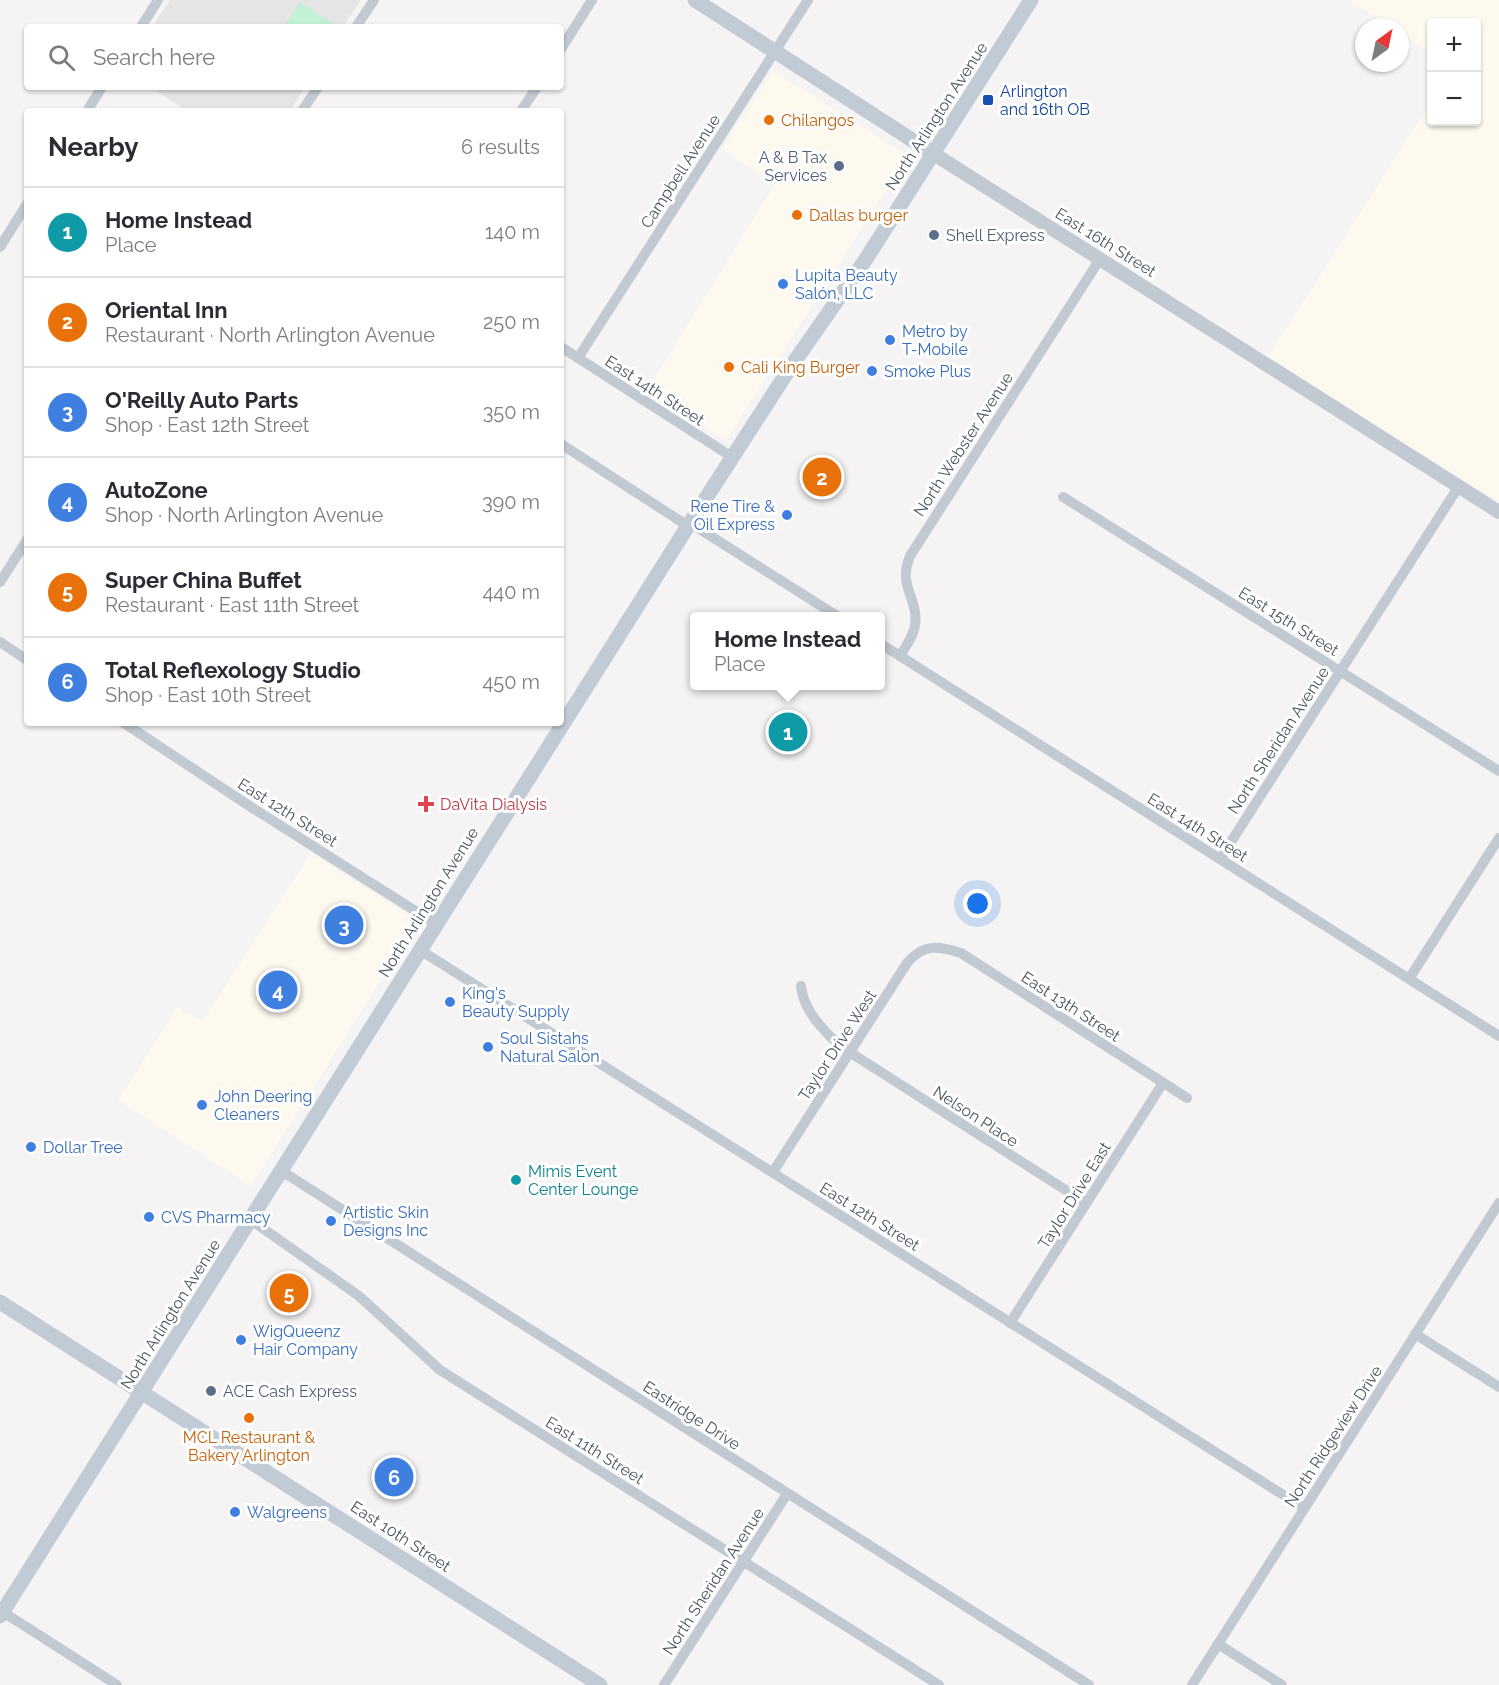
<!DOCTYPE html>
<meta charset="utf-8">
<style>
body{margin:0;font-family:Raleway,sans-serif;background:#f7f7f7;color:#2b2b33}
.controls{position:absolute;right:18px;top:18px;display:grid;overflow:hidden;border-radius:6px;box-shadow:0 2px 4px #0004}
.controls button{width:54px;height:54px;display:grid;place-items:center;padding:0;border:0;border-bottom:2px solid #e1e1e2;background:#fff;color:#2b2b33;font:30px sans-serif}
.compass{position:absolute;left:1355px;top:18px;width:54px;height:54px;border-radius:50%;background:#fff;box-shadow:0 2px 4px #0004;rotate:33deg}
.you{position:absolute;left:978px;top:904px;width:21px;height:21px;margin:-15px;border:4px solid #fff;border-radius:50%;background:#1a73e8;box-shadow:0 0 0 9px #1a73e833}
.badge{display:grid;place-items:center;width:39px;height:39px;border-radius:50%;background:#1a73e8;color:#fff;font-size:20px;font-weight:700}
.pin{position:absolute;translate:-50% -50%;border:3px solid #fff;box-shadow:0 2px 6px #0006}
.popup{position:absolute;left:690px;top:612px;width:195px;height:78px;box-sizing:border-box;display:grid;place-content:center;border-radius:6px;background:#fff;filter:drop-shadow(0 2px 4px #0005);font-size:20px;white-space:nowrap;color:#7c7c81}
.popup b{font-size:22px;color:#2b2b33}
.popup::after{content:'';position:absolute;left:50%;top:100%;margin-left:-12px;border:12px solid transparent;border-top-color:#fff}
.list{margin:0;padding:0;list-style:none}
h2{display:flex;justify-content:space-between;align-items:center;height:78px;margin:0;padding:0 24px;font-size:26px}
h2 small{font-size:20px;font-weight:400;color:#7c7c81}
.list li{display:grid;grid-template-columns:39px 1fr auto;gap:18px;align-items:center;box-sizing:border-box;height:90px;padding:0 24px;border-top:2px solid #e1e1e2}
.list b{display:block;font-size:22px;white-space:nowrap}
.list p{margin:0;font-size:20px;white-space:nowrap;color:#7c7c81}
.list em{font-size:20px;font-style:normal;color:#7c7c81}
.icon{flex:none;width:33px;height:33px;fill:none;stroke:currentColor;stroke-width:2;stroke-linecap:round;stroke-linejoin:round}
.map{position:relative;flex:none;width:1499px;height:1685px;overflow:hidden}
.search{position:absolute;background:#fff;box-shadow:0 2px 4px #0004;left:24px;top:24px;width:540px;height:66px;display:flex;align-items:center;gap:15px;box-sizing:border-box;padding:0 21px;border-radius:6px;color:#7c7c81;font-size:22px}
.panel{position:absolute;background:#fff;box-shadow:0 2px 4px #0004;left:24px;top:108px;width:540px;height:618px;border-radius:6px}
.map>svg:first-child{display:block}
.commercial{fill:#fdf9ef}
.education{fill:#e6e4e5}
.green{fill:#c3f1d5}
.lines{fill:none;stroke-linecap:round;stroke-linejoin:round}
.minor{stroke:#c1cad2;stroke-width:10}
.tertiary{stroke:#c1cad2;stroke-width:14}
.secondary{stroke:#c1cbd6;stroke-width:15}
.transit-dot{fill:#1a4fb4;stroke:#fff;stroke-width:2}
.food-dot{fill:#e8710a;stroke:#fff;stroke-width:2}
.service-dot{fill:#5c6f8a;stroke:#fff;stroke-width:2}
.shop-dot{fill:#3f7fe0;stroke:#fff;stroke-width:2}
.health-dot{fill:#e0444e;stroke:#fff;stroke-width:2}
.culture-dot{fill:#0f9aa8;stroke:#fff;stroke-width:2}
.labels{text-anchor:middle;stroke-width:6;stroke-linejoin:round;paint-order:stroke}
.transit-label{font-size:16px;fill:#164399;stroke:#fff;text-anchor:start}
.street-label{font-size:16px;fill:#4a5661;stroke:#fff}
.food-label{font-size:16px;fill:#c56008;stroke:#fff;text-anchor:start}
.service-label{font-size:16px;fill:#4e5e75;stroke:#fff;text-anchor:start}
.shop-label{font-size:16px;fill:#366cbe;stroke:#fff;text-anchor:start}
.health-label{font-size:16px;fill:#be3a42;stroke:#fff;text-anchor:start}
.culture-label{font-size:16px;fill:#0d838f;stroke:#fff;text-anchor:start}
</style>
<div class="map">
<svg width="1499" height="1685" viewBox="0 0 1499 1685">
<rect width="100%" height="100%" fill="#f5f3f3"/>
<g class="commercial">
<polygon points="1349,0 1499,0 1499,503 1268,357 1431,102 1432,122 1476,122 1476,22 1432,22 1431,53 1400,32 1400,27 1391,27"/>
<polygon points="773,71 908,156 726,440 648,389 775,184 722,149"/>
<polygon points="311,853 413,918 414,928 251,1186 118,1100 178,1007 202,1022"/>
</g>
<g class="education">
<polygon points="170,0 361,0 343,27 152,27"/>
<polygon points="150,87 305,87 290,111 187,111"/>
</g>
<polygon class="green" points="300,2 337,26 336,27 283,27"/>
<g class="lines">
<g class="minor">
<polyline points="141,27 158,0"/>
<polyline points="356,27 374,0"/>
<polyline points="561,49 592,0"/>
<polyline points="87,111 102,87"/>
<polyline points="302,111 318,87"/>
<polyline points="521,111 537,87"/>
<polyline points="0,247 27,204"/>
<polyline points="561,347 732,457"/>
<polyline points="578,358 808,0"/>
<polyline points="561,444 688,526"/>
<polyline points="1063,497 1499,771"/>
<polyline points="690,523 837,616"/>
<polyline points="0,582 27,540"/>
<polyline points="0,642 27,660"/>
<polyline points="881,644 1499,1036"/>
<path d="M 900,656 C 906,646 913,637 915,626 C 919,598 897,587 910,556 L 1100,259"/>
<polyline points="124,723 251,807 436,924"/>
<polyline points="1220,859 1459,486"/>
<polyline points="420,950 1304,1508"/>
<polyline points="1409,979 1499,838"/>
<path d="M 801,986 C 803,1010 823,1030 840,1046 L 1086,1203"/>
<polyline points="280,1170 1089,1685"/>
<path d="M 773,1172 L 907,963 C 924,943 938,946 961,953 L 1187,1098"/>
<polyline points="251,1220 359,1296 440,1370 939,1685"/>
<polyline points="1010,1323 1163,1083"/>
<polyline points="1415,1334 1499,1387"/>
<polyline points="3,1612 117,1685"/>
<polyline points="1218,1644 1282,1685"/>
<polyline points="664,1685 787,1494"/>
<polyline points="1192,1685 1499,1203"/>
</g>
<polyline class="tertiary" points="934,154 1499,512"/>
<g class="secondary">
<polyline points="695,0 934,154"/>
<polyline points="0,1302 600,1685"/>
<polyline points="0,1616 688,526 790,368 866,259 1031,0"/>
</g>
</g>
<rect class="transit-dot" x="982" y="94" width="12" height="12" rx="3"/>
<g class="food-dot">
<circle cx="769" cy="120" r="6"/>
<circle cx="797" cy="215" r="6"/>
<circle cx="729" cy="367" r="6"/>
<circle cx="249" cy="1418" r="6"/>
</g>
<g class="service-dot">
<circle cx="839" cy="166" r="6"/>
<circle cx="934" cy="235" r="6"/>
<circle cx="211" cy="1391" r="6"/>
</g>
<g class="shop-dot">
<circle cx="783" cy="284" r="6"/>
<circle cx="890" cy="340" r="6"/>
<circle cx="872" cy="371" r="6"/>
<circle cx="787" cy="515" r="6"/>
<circle cx="450" cy="1002" r="6"/>
<circle cx="488" cy="1047" r="6"/>
<circle cx="202" cy="1105" r="6"/>
<circle cx="31" cy="1147" r="6"/>
<circle cx="149" cy="1217" r="6"/>
<circle cx="331" cy="1221" r="6"/>
<circle cx="241" cy="1340" r="6"/>
<circle cx="235" cy="1512" r="6"/>
</g>
<path class="health-dot" d="M423 795h6v6h6v6h-6v6h-6v-6h-6v-6h6z"/>
<circle class="culture-dot" cx="516" cy="1180" r="6"/>
<g class="labels">
<g class="transit-label">
<text x="1000" y="97">Arlington<tspan x="1000" dy="18">and 16th OB</tspan></text>
</g>
<g class="street-label">
<text transform="translate(936 116) rotate(-57)" y="6">North Arlington Avenue</text>
<text transform="translate(680 171) rotate(-57)" y="6">Campbell Avenue</text>
<text transform="translate(1106 242) rotate(32)" y="6">East 16th Street</text>
<text transform="translate(655 390) rotate(33)" y="6">East 14th Street</text>
<text transform="translate(963 444) rotate(-57)" y="6">North Webster Avenue</text>
<text transform="translate(1289 621) rotate(32)" y="6">East 15th Street</text>
<text transform="translate(1278 740) rotate(-57)" y="6">North Sheridan Avenue</text>
<text transform="translate(288 812) rotate(32)" y="6">East 12th Street</text>
<text transform="translate(1198 827) rotate(32)" y="6">East 14th Street</text>
<text transform="translate(428 902) rotate(-58)" y="6">North Arlington Avenue</text>
<text transform="translate(1071 1006) rotate(33)" y="6">East 13th Street</text>
<text transform="translate(837 1045) rotate(-57)" y="6">Taylor Drive West</text>
<text transform="translate(976 1116) rotate(33)" y="6">Nelson Place</text>
<text transform="translate(1074 1195) rotate(-58)" y="6">Taylor Drive East</text>
<text transform="translate(870 1216) rotate(32)" y="6">East 12th Street</text>
<text transform="translate(170 1314) rotate(-58)" y="6">North Arlington Avenue</text>
<text transform="translate(692 1415) rotate(33)" y="6">Eastridge Drive</text>
<text transform="translate(1333 1436) rotate(-57)" y="6">North Ridgeview Drive</text>
<text transform="translate(595 1450) rotate(32)" y="6">East 11th Street</text>
<text transform="translate(401 1536) rotate(33)" y="6">East 10th Street</text>
<text transform="translate(713 1581) rotate(-57)" y="6">North Sheridan Avenue</text>
</g>
<g class="food-label">
<text x="781" y="126">Chilangos</text>
<text x="809" y="221">Dallas burger</text>
<text x="741" y="373">Cali King Burger</text>
<text x="249" y="1443" text-anchor="middle">MCL Restaurant &amp;<tspan x="249" dy="18">Bakery Arlington</tspan></text>
</g>
<g class="service-label">
<text x="827" y="163" text-anchor="end">A &amp; B Tax<tspan x="827" dy="18">Services</tspan></text>
<text x="946" y="241">Shell Express</text>
<text x="223" y="1397">ACE Cash Express</text>
</g>
<g class="shop-label">
<text x="795" y="281">Lupita Beauty<tspan x="795" dy="18">Salón, LLC</tspan></text>
<text x="902" y="337">Metro by<tspan x="902" dy="18">T-Mobile</tspan></text>
<text x="884" y="377">Smoke Plus</text>
<text x="775" y="512" text-anchor="end">Rene Tire &amp;<tspan x="775" dy="18">Oil Express</tspan></text>
<text x="462" y="999">King's<tspan x="462" dy="18">Beauty Supply</tspan></text>
<text x="500" y="1044">Soul Sistahs<tspan x="500" dy="18">Natural Salon</tspan></text>
<text x="214" y="1102">John Deering<tspan x="214" dy="18">Cleaners</tspan></text>
<text x="43" y="1153">Dollar Tree</text>
<text x="343" y="1218">Artistic Skin<tspan x="343" dy="18">Designs Inc</tspan></text>
<text x="161" y="1223">CVS Pharmacy</text>
<text x="253" y="1337">WigQueenz<tspan x="253" dy="18">Hair Company</tspan></text>
<text x="247" y="1518">Walgreens</text>
</g>
<g class="health-label">
<text x="440" y="810">DaVita Dialysis</text>
</g>
<g class="culture-label">
<text x="528" y="1177">Mimis Event<tspan x="528" dy="18">Center Lounge</tspan></text>
</g>
</g>
</svg>
<div class="controls">
<button>+</button>
<button>−</button>
</div>
<svg class="compass" viewBox="-18 -18 36 36"><path d="M0-13l5 13h-10z" fill="#e53935"/><path d="M0 13l5-13h-10z" fill="#7c7c81"/></svg>
<div class="you"></div>
<div class="pin badge" style="left:788px;top:732px;background:#0f9aa8">1</div>
<div class="popup"><b>Home Instead</b>Place</div>
<div class="pin badge" style="left:822px;top:477px;background:#e8710a">2</div>
<div class="pin badge" style="left:344px;top:925px;background:#3f7fe0">3</div>
<div class="pin badge" style="left:278px;top:990px;background:#3f7fe0">4</div>
<div class="pin badge" style="left:289px;top:1293px;background:#e8710a">5</div>
<div class="pin badge" style="left:394px;top:1477px;background:#3f7fe0">6</div>
<div class="search"><svg class="icon" aria-label="search" viewBox="0 0 24 24"><circle cx="10" cy="10" r="6"/><path d="M15 15l6 6"/></svg>Search here</div>
<section class="panel">
<h2>Nearby<small>6 results</small></h2>
<ul class="list">
<li><span class="badge" style="background:#0f9aa8">1</span><div><b>Home Instead</b><p>Place</p></div><em>140 m</em></li>
<li><span class="badge" style="background:#e8710a">2</span><div><b>Oriental Inn</b><p>Restaurant · North Arlington Avenue</p></div><em>250 m</em></li>
<li><span class="badge" style="background:#3f7fe0">3</span><div><b>O'Reilly Auto Parts</b><p>Shop · East 12th Street</p></div><em>350 m</em></li>
<li><span class="badge" style="background:#3f7fe0">4</span><div><b>AutoZone</b><p>Shop · North Arlington Avenue</p></div><em>390 m</em></li>
<li><span class="badge" style="background:#e8710a">5</span><div><b>Super China Buffet</b><p>Restaurant · East 11th Street</p></div><em>440 m</em></li>
<li><span class="badge" style="background:#3f7fe0">6</span><div><b>Total Reflexology Studio</b><p>Shop · East 10th Street</p></div><em>450 m</em></li>
</ul>
</section>
</div>
